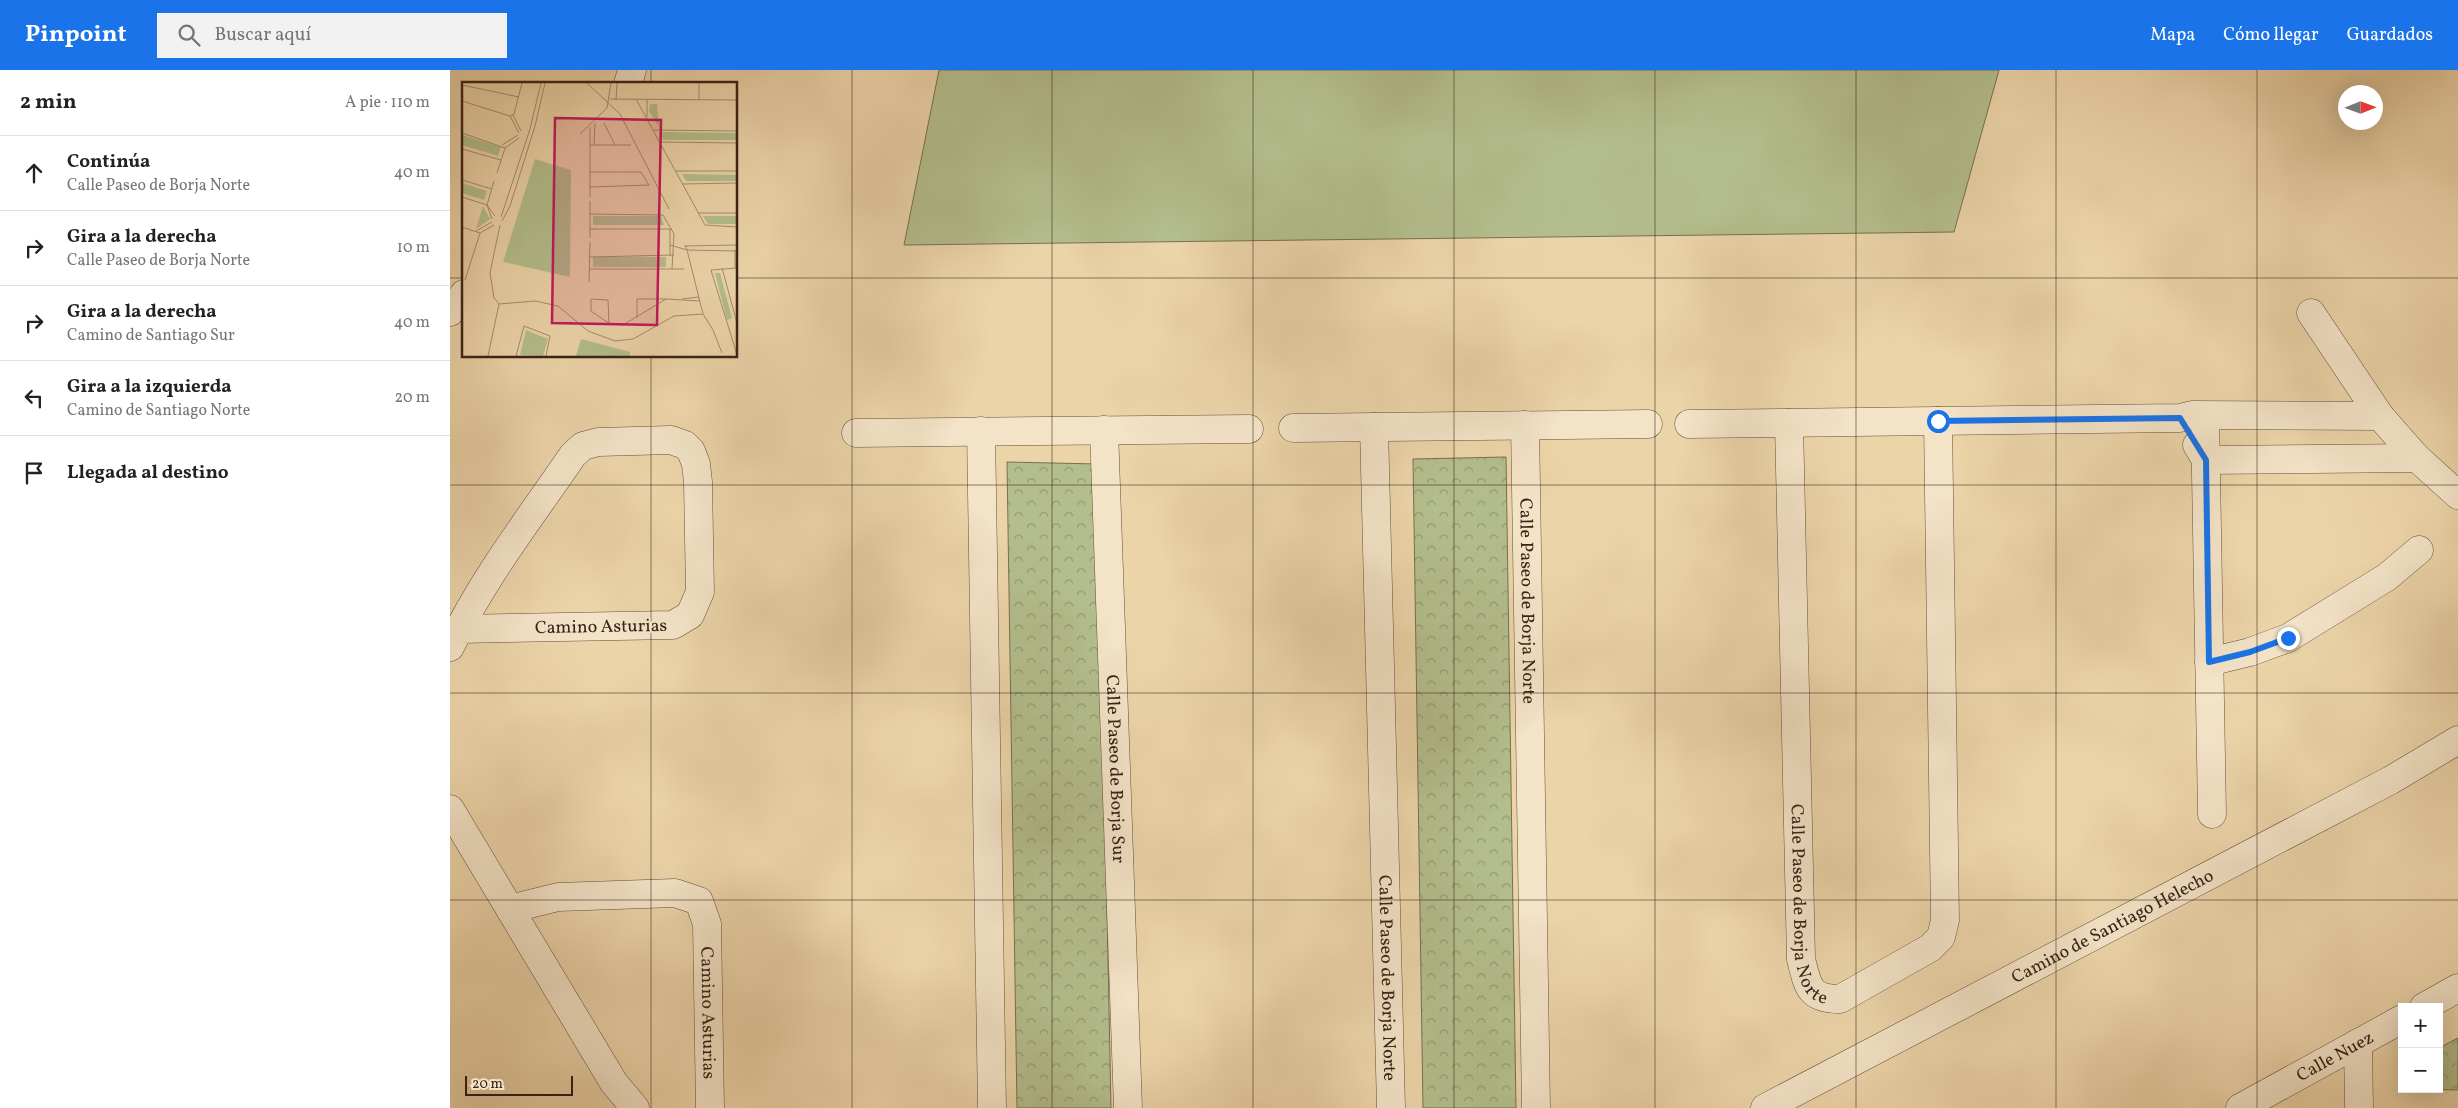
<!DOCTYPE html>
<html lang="es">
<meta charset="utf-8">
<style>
body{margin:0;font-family:Vollkorn,serif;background:#f2f2f2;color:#222}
.controls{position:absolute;right:15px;bottom:15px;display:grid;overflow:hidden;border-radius:0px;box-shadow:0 5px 20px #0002}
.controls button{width:45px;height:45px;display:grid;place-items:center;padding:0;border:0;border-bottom:1px solid #e0e0e0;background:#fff;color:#222;font:25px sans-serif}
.compass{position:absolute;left:1888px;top:15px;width:45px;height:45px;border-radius:50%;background:#fff;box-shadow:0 5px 20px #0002;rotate:89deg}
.scale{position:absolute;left:15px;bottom:12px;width:108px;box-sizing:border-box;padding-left:5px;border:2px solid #392218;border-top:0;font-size:14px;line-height:18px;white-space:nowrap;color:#392218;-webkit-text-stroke:4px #f3e3c7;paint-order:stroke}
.stop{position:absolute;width:15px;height:15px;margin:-11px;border:4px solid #1a73e8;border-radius:50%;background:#fff}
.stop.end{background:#1a73e8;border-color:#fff;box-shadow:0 1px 5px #0008}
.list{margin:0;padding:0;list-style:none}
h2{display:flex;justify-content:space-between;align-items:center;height:65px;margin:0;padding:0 20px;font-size:21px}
h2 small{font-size:16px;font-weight:400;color:#767676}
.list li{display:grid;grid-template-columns:32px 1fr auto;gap:15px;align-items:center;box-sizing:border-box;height:75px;padding:0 20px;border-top:1px solid #e0e0e0}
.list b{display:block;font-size:19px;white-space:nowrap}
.list p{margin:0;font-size:16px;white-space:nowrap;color:#767676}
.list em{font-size:16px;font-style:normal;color:#767676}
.icon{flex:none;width:28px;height:28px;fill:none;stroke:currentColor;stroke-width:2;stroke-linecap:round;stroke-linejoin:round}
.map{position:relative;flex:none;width:2008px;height:1038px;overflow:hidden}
header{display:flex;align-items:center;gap:30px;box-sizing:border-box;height:70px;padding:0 25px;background:#1a73e8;color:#fff}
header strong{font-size:24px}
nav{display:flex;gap:28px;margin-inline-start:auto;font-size:18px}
.search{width:350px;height:45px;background:#f2f2f2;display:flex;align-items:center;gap:12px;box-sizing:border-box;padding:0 18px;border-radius:0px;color:#767676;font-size:19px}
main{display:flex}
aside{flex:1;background:#fff}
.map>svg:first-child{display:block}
.forest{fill:url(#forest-crowns);stroke:#767052}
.garden{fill:#b3be8c;stroke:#767052}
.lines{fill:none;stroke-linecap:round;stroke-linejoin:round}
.minor-casing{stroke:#664e3c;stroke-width:29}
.minor{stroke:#f3e3c7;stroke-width:28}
.route{stroke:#1a73e8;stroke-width:6}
.grid{fill:none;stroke:#392218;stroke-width:1;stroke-opacity:0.55}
.labels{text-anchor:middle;stroke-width:4;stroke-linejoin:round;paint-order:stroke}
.street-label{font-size:18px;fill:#392218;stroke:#f3e3c7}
.inset-road{fill:none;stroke:#a48d6f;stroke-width:1}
.view{fill:#c2185b;fill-opacity:0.15;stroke:#c2185b;stroke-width:2.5}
.inset-edge{fill:none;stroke:#392218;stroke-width:2.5}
</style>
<header>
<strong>Pinpoint</strong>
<div class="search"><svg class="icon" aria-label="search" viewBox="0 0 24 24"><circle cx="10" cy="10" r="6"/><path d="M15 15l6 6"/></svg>Buscar aquí</div>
<nav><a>Mapa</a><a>Cómo llegar</a><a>Guardados</a></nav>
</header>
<main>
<aside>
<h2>2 min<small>A pie · 110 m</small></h2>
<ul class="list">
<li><svg class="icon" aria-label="ahead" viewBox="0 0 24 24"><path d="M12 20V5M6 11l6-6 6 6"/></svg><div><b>Continúa</b><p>Calle Paseo de Borja Norte</p></div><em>40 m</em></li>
<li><svg class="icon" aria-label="right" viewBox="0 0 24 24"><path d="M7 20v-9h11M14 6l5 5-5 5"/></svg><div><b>Gira a la derecha</b><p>Calle Paseo de Borja Norte</p></div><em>10 m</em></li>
<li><svg class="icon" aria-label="right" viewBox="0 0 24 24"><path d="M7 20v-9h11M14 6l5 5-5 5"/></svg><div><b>Gira a la derecha</b><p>Camino de Santiago Sur</p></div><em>40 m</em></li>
<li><svg class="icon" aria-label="left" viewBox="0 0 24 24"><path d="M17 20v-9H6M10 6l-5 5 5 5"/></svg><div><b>Gira a la izquierda</b><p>Camino de Santiago Norte</p></div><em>20 m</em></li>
<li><svg class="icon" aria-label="arrive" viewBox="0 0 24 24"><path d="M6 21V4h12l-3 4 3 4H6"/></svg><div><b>Llegada al destino</b></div></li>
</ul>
</aside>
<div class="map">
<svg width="2008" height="1038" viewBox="0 0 2008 1038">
<defs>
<pattern id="forest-crowns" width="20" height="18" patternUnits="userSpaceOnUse" patternTransform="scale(1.25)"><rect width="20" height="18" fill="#b3be8c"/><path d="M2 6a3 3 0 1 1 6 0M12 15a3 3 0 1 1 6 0" fill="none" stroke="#939a71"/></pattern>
</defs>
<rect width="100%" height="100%" fill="#ecd4a9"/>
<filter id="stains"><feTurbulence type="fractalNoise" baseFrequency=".004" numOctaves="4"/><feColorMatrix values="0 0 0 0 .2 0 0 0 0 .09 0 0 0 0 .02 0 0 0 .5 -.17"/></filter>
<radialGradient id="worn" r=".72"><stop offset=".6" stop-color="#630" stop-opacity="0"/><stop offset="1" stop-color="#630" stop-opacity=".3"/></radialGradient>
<g class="forest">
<polygon points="1056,387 1066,1038 973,1038 963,389"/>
<polygon points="557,392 648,394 661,1038 567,1038"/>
<polygon points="2008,968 2008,1020 1964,1019 1989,1019 1989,978"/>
</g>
<polygon class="garden" points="489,0 1549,0 1504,162 454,175"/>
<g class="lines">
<defs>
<g id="minor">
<polyline points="178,14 182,0"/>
<polyline points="0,242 14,224"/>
<polyline points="1861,243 1930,346 1967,388 2008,425"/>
<polyline points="1755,347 1762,744"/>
<path id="s1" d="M 1339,353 L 1351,889 C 1358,917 1359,929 1390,929 L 1480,878 L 1491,867 L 1495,850 L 1488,351"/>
<polyline points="1239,354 1730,348 1742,345 1930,346"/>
<path id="s2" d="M 1075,355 L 1086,1038"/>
<path id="s3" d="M 924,357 L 941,1038"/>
<polyline points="843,358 1198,354"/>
<path id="s4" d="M 654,360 L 678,1038"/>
<polyline points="531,361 542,1038"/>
<polyline points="406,363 799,359"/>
<polyline points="1747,375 1756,390 1967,388"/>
<path d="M 0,577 C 33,508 80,448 123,385 L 133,376 L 148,372 L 221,370 L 235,375 L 241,381 L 246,394 L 248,412 L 250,522 L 240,545 L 223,555 L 9,559"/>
<polyline points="1759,592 1800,582 1838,568 1937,507 1969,480"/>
<polyline points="0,739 164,1013 185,1038"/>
<path id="s5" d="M 60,839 L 108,827 L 225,823 L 249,831 L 257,854 L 260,1038"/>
<polyline points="1974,937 2008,918"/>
<polyline points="1908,973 1909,1038"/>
<path id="s6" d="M 1315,1038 L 1941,710 L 2008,670"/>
<path id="s7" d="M 1790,1038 L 1952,949"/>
</g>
</defs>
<use href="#minor" class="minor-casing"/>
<use href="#minor" class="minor"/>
</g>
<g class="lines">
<polyline class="route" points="1488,351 1730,348 1756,390 1759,592 1800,582 1838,568"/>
</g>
<path class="grid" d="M 201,0 L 201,14M 402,0 L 402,1038M 602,0 L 602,1038M 803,0 L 803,1038M 1004,0 L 1004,1038M 1205,0 L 1205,1038M 1406,0 L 1406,1038M 1606,0 L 1606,1038M 1807,0 L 1807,1038M 0,208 L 14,208M 286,208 L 2008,208M 201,286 L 201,1038M 0,415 L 2008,415M 0,623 L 2008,623M 0,830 L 2008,830"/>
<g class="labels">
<g class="street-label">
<text dy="6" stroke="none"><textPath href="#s2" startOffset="176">Calle Paseo de Borja Norte</textPath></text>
<text transform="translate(151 556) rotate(-1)" y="6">Camino Asturias</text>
<text dy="6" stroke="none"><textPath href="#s4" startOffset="339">Calle Paseo de Borja Sur</textPath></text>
<text dy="6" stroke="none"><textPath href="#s1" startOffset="484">Calle Paseo de Borja Norte</textPath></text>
<text dy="6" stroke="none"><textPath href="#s6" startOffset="392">Camino de Santiago Helecho</textPath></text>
<text dy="6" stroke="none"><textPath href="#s3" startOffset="551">Calle Paseo de Borja Norte</textPath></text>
<text dy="6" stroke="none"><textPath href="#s5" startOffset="305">Camino Asturias</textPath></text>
<text dy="6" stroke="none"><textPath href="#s7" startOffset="108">Calle Nuez</textPath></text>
</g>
</g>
<g transform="translate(12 12)">
<rect width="275" height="275" fill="#ecd4a9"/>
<path d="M 188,22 L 195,22 L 197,45 L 187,29 ZM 198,50 L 275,51 L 275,58 L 201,58 ZM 0,53 L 39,65 L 36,74 L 0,63 ZM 220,92 L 274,93 L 274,99 L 224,99 ZM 0,101 L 25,109 L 22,118 L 0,111 ZM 21,124 L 28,137 L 14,147 ZM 131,134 L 199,134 L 202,143 L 131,143 ZM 241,134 L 274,134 L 274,142 L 246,142 ZM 131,175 L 204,175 L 204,185 L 131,185 ZM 253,191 L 258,191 L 270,236 L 265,238 ZM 64,248 L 86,257 L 81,274 L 58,273 Z" fill="#b3be8c"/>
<path d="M 119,257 L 168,270 L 168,274 L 114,274 Z" fill="#b3be8c"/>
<path d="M 73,77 L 109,88 L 108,195 L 41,180 Z" fill="#b3be8c"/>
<path class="inset-road" d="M 125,1 L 158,32 L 207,127M 0,3 L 57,15M 148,17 L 275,18M 174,17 L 243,143 L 275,145M 154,18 L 155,1M 237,18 L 237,1M 0,19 L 48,34 L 57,51M 51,33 L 59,49M 48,34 L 52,32 L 60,1M 185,35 L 185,17M 142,41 L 153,63M 192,48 L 275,49M 0,51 L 43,66M 118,52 L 145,26 L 149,1M 198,60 L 275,61M 40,63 L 56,53M 128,63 L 169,63M 132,63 L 133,41M 0,67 L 39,78M 214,89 L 275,89M 35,91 L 43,66 L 57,56M 0,98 L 30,107M 221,102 L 275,101M 128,105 L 187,103 L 179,90 L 128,90M 0,115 L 25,123 L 33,134M 128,115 L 128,45M 236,131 L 275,131M 128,132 L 201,133 L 212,152 L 210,187M 39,135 L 68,47 L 79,1M 30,137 L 25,123 L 32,99M 40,139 L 48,124 L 73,44 L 83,1M 0,145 L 18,151M 128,147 L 210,147M 208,147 L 208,174M 14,149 L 30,140M 128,156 L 128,119M 208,163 L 225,168 L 275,169M 222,164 L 275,163M 224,164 L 241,232 L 251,248 L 260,271M 273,168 L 273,186M 128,175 L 212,173M 260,186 L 275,241M 275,186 L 249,188 L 275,273M 128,187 L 222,187M 3,198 L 18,151 L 32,143M 127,200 L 128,160M 220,217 L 237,215M 37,222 L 73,219 L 96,224 L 126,249 L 153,259 L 171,257 L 212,234 L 241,232M 37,222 L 32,216 L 28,191 L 38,143M 175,236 L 175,217 L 204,217M 147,241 L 146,218 L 129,217 L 129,229 L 142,238 L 147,241 L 148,242 L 161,243 L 204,217 L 238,219M 26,274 L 37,222M 54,274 L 62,244 L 88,254 L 84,274"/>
<path class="view" d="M 93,36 L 199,38 L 195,243 L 90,241 Z"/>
<rect width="275" height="275" class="inset-edge"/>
</g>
<rect width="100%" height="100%" filter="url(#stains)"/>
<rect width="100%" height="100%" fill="url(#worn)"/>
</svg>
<div class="controls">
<button>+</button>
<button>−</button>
</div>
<svg class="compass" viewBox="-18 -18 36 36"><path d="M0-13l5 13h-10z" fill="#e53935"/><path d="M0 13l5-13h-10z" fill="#767676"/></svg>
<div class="scale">20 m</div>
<div class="stop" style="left:1488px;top:351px"></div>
<div class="stop end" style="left:1838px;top:568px"></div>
</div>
</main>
